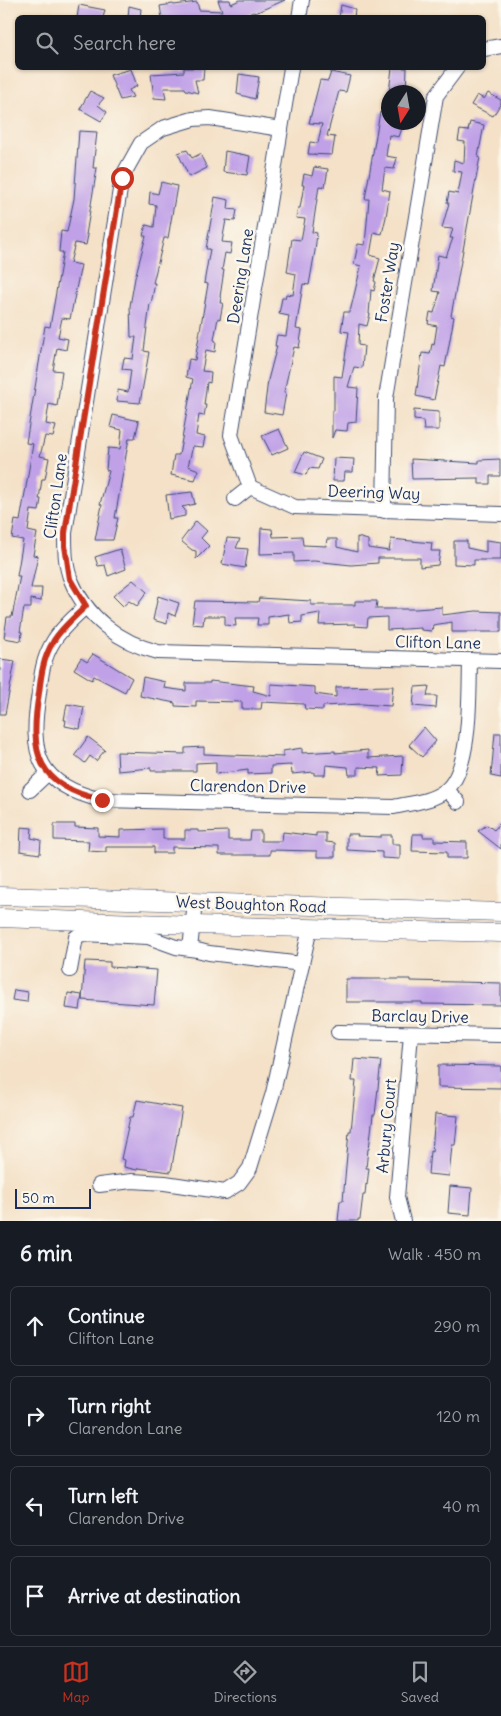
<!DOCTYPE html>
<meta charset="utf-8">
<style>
body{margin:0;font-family:Delius,sans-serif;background:#242831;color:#f1f3f6}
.compass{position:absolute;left:381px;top:85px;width:45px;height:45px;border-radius:50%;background:#171b24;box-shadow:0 1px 4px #0004;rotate:191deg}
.scale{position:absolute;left:15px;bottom:12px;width:76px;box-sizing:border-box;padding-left:5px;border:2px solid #1b2f5e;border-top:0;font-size:14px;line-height:18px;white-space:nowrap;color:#1b2f5e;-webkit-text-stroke:4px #fbf7ec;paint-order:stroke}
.stop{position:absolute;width:15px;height:15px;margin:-11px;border:4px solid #c8321e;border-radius:50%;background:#fff}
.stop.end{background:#c8321e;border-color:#fff;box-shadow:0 1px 5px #0008}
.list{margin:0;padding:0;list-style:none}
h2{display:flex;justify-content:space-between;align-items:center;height:65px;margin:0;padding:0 20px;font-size:21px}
h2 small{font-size:16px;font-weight:400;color:#9ea1a6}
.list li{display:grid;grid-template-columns:32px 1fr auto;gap:15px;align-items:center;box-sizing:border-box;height:80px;margin:0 10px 10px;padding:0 10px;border:1px solid #363941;border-radius:8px}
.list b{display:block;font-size:19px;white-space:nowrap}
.list p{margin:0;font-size:16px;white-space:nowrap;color:#9ea1a6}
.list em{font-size:16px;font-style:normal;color:#9ea1a6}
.icon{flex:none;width:28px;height:28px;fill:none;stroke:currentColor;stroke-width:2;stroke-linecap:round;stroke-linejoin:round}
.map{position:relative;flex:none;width:501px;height:1221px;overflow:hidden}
.search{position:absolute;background:#171b24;box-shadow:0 1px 4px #0004;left:15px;right:15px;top:15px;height:55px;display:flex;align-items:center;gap:12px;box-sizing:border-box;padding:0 18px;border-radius:8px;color:#9ea1a6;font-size:19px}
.sheet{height:425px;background:#171b24}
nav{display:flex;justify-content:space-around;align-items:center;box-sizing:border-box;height:70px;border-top:1px solid #363941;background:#171b24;font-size:14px;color:#9ea1a6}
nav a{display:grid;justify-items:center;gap:2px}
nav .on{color:#c8321e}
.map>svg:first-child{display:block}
.building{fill:#c0a1e7}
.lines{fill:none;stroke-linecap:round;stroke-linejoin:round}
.minor-casing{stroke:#3c4a6e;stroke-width:16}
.major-casing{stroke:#3c4a6e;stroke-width:19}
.minor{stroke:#fff;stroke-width:14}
.major{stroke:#fff;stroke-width:18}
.route{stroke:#c8321e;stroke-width:6}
.labels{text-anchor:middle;stroke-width:5;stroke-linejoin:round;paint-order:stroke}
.street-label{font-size:16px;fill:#1b2f5e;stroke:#fbf7ec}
</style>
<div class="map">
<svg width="501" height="1221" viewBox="0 0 501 1221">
<rect width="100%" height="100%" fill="#fbf7ec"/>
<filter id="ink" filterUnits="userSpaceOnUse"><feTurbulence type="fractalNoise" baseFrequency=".02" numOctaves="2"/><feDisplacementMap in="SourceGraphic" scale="10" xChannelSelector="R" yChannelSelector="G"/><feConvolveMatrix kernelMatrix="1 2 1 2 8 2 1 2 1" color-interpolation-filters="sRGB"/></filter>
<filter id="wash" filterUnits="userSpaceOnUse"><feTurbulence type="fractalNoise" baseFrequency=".0096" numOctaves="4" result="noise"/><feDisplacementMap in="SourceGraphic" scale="20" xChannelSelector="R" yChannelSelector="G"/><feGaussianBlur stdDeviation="1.12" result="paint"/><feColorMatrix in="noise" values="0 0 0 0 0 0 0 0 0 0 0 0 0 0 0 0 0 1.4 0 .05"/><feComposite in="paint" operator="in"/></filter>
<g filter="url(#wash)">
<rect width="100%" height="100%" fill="#f4e1c7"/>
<g id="blocks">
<g class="building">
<polygon points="218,0 230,0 231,4 240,0 285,0 255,13 254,12 233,18 224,18 222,12 222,18 162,18 160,6 173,4 174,5 197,2 199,10 222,11"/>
<polygon points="79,5 105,10 103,18 77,18"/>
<polygon points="341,5 355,9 354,18 339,18"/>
<polygon points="129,6 141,9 140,18 128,18"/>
<polygon points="184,68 204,68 203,80 195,80 198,93 186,90 185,88 164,88 166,99 154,98 151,74 184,72"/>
<polygon points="392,68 407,68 406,92 389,92"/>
<polygon points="131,69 137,86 129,90 133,97 120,100 110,75"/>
<polygon points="331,72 350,76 346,92 339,91 327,136 335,137 332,155 308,154 310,142 318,143 322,124 309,123 320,80 328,81"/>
<polygon points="239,74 259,77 255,99 237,94"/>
<polygon points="90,91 104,98 98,105 107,112 101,121 80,109"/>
<polygon points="488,93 501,100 501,103 493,116 471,105 477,95 484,99"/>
<polygon points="380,112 388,113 388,122 403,125 399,137 389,135 386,156 397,158 394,169 385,168 382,189 390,191 386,217 382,234 374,232 370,255 380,258 374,281 376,282 374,291 371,290 369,314 370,314 367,326 359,324 358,345 364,346 362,368 354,367 348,387 358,388 356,422 348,423 347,431 335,430 332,438 332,411 334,411 334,376 342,377 349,332 341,331 344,312 350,312 361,266 354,264 358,244 365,245 369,199 365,199"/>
<polygon points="470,122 484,125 478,157 480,157 451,316 454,317 445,367 441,366 434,400 416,396 422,353 430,354 432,344 434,345 437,326 428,324 430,312 434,313 440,292 433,291 438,255 446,257 453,238 450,238 453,229 442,228 449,203 447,203 449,192 458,194 462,172 453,171 454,160 464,163 465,142 458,141 460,130 468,131"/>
<polygon points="79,131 97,132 93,168 97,168 86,235 88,235 86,245 75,243 70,263 81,265 70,319 62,318 58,337 68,339 66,350 57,348 53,370 62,371 57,406 49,404 46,424 56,426 53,437 45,436 40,456 49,458 45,479 42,479 39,499 41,499 39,511 31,510 28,531 37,533 33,555 38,556 31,588 42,588 41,601 31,599 31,608 24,608 20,632 22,632 21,641 4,638 7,617 12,617 20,576 17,576 23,540 12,538 15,520 20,521 26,487 33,444 26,443 45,326 50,327 63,252 59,252 61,231 67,232 74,199"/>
<polygon points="187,150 192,158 200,154 207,168 189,177 178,153"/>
<polygon points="225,151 250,156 247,175 223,172"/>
<polygon points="314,167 328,169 325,187 319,186 312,232 317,233 315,251 309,285 303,284 296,329 302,330 299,348 294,347 284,392 286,393 282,415 264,412 268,380 277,346 275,346 277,335 286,336 289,316 279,314 282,298 285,298 286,294 293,295 296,274 287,272 292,239 301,240 305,219 296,218 298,208 300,208 304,185 302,185 304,174 312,176"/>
<polygon points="161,182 177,186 168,238 164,238 153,283 155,283 151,304 150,303 144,351 149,352 140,403 117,401 118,390 128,392 131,370 122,369 124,358 133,359 136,337 131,337 130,306 135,278 146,236 143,236 146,225 154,227 156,205 149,204 150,192 158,194"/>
<polygon points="215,197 229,200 228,209 237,210 235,221 226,220 222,242 232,243 230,254 225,253 222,270 224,270 220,297 221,298 220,303 223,303 220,319 218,318 214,340 216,341 215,352 206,350 202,371 211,372 210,383 207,382 204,405 206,405 204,416 199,415 196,435 205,437 203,447 193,446 188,466 199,470 195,480 171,475 174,455 179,455 193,379 186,377 189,359 195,360 208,284 204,283 210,249 206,249"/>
<polygon points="414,410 439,412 439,430 424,430 423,421 414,420"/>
<polygon points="113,415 139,421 135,438 129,438 115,518 118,518 113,540 95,540 102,505 100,504 109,471 106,470 108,448 120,449 122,430 110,427"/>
<polygon points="279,429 288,448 272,455 262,436"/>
<polygon points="304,452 322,459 318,469 309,468 306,475 295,472"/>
<polygon points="334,458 354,459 353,472 345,472 344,481 333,481"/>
<polygon points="411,459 479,463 479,460 500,459 500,476 490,476 490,484 479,484 479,478 412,479"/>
<polygon points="192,492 195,504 182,507 185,510 185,516 169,519 166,495"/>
<polygon points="196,521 207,531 201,538 209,546 196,559 196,551 192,550 181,541"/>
<polygon points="261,528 272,529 273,537 302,536 303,545 326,546 327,539 337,539 337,547 357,552 357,537 368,540 368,548 389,551 391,539 432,543 431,551 440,551 438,565 420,567 420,558 378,558 378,563 351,565 314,561 294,562 294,553 260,554"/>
<polygon points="227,538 240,539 236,548 248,549 245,568 222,564"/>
<polygon points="486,540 501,542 501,560 474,560 474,565 454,564 454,541 467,541 467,548 486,552"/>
<polygon points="120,549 126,569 108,576 105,565 98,566 95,557"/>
<polygon points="133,580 147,592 137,606 129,601 123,606 113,596"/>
<polygon points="158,596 179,603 175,616 168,613 167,624 153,620"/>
<polygon points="259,598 311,601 311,605 355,605 355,601 377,601 376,609 416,609 442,607 442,615 476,611 501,612 501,632 452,632 452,622 433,625 432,631 421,630 421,628 387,630 387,617 368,618 367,627 354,626 355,624 319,625 320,613 302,616 302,622 290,623 289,614 268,617 268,625 257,625 258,618 235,618 236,626 225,625 225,616 204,616 203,625 192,624 195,601 258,602"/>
<polygon points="93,654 132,678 125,692 94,676 92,680 74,669 81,658 87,662"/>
<polygon points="0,659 15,661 5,714 0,714"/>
<polygon points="143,677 165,682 164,688 186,691 186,683 210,683 210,681 254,686 253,691 271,696 271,684 315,687 315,694 336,697 336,687 393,686 391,706 362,704 323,706 323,710 305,709 304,704 262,702 261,709 242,709 242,702 196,701 196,707 175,706 175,703 140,696"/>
<polygon points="429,686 427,696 437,696 436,708 413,706 415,687"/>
<polygon points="67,704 84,707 80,729 65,726 66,720 64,720"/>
<polygon points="424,727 436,741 422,757 409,745"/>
<polygon points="495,733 501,733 501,778 491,776"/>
<polygon points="88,737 105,750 96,761 90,756 85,763 75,755"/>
<polygon points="204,747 204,754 283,757 283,751 302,748 302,753 335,751 335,753 368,750 368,758 403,756 402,775 379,776 380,768 358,767 358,775 349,775 348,767 326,765 325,775 314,775 314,772 292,774 291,765 271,766 271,773 248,774 248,770 216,774 216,762 196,763 196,771 151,771 151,768 118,771 117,752 185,754 185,748"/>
<polygon points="501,822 501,849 478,831 487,825 494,830"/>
<polygon points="54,824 75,824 75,827 98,828 98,836 120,837 120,830 163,829 163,839 185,839 185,830 198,830 198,832 228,831 228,840 250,840 251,831 261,831 261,841 282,841 283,832 316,836 316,833 326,833 326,842 335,843 335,857 317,857 317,851 270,850 270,855 219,855 219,848 172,847 172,853 154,853 154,847 106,847 106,852 88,851 89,841 54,840"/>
<polygon points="21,827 32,828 31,838 41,840 40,854 20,851"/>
<polygon points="347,834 358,834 357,836 381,837 381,835 392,835 392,844 400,844 400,859 382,858 382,852 347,850"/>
<polygon points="413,834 423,834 423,837 434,837 434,841 467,842 467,858 447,858 447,852 412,851"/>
<polygon points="85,961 110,962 110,967 157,970 154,1005 82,1000"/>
<polygon points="346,979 411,979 411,981 501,983 501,1005 422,1004 422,1002 346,1002"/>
<polygon points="14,990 28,992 27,1002 12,1000"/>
<polygon points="68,993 82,995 80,1010 66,1008"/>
<polygon points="354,1059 381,1061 375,1115 373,1115 369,1149 368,1149 366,1168 369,1168 367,1185 366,1184 365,1195 363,1195 360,1219 358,1219 358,1221 338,1221 340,1201 343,1201 349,1131 351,1131 356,1081 352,1081"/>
<polygon points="438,1065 501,1066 501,1088 438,1087"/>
<polygon points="137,1100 182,1108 171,1172 138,1168 137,1170 124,1167 125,1160 121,1159 130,1117 133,1117"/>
<polygon points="435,1114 458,1116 455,1145 452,1145 449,1176 428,1174 430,1151 432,1152"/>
<polygon points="450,1186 472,1188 470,1215 448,1213"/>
</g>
</g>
</g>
<g filter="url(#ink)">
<use href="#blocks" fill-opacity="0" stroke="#3c4a6e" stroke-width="1"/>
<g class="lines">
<defs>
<g id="minor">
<polyline points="299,18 302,0"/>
<polyline points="484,49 501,46"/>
<path d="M 281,129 L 210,118 L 193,119 L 163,128 L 141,143 L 122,177 L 65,533 C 65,548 65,566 71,580 C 86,617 120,643 158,652 L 501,661"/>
<polyline points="250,487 231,435 291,68"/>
<polyline points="250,487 295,507 501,514"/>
<polyline points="235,499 250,487"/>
<polyline points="384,511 386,398 436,96 457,68"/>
<path d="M 86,606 C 75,617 61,628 53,642 C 43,658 41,676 39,693 C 29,754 37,785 102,800 L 394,807 C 411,803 430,802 445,791 C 472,771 469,692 470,660"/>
<polyline points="30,790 48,773"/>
<polyline points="447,790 458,802"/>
<polyline points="190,949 195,902"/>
<polyline points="70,970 76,937 82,934 148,937 176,947 197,950 209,953 302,964"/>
<polyline points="338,1032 501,1035"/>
<polyline points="99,1185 132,1181 165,1183 225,1192 239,1183 250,1168 273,1093 310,928"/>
<polyline points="403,1221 397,1197 411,1034"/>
</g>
<g id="major">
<polyline points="0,896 501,912"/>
<polyline points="0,918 193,925 501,933"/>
</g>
</defs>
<use href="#minor" class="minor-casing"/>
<use href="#major" class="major-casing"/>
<use href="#minor" class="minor"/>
<use href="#major" class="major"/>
</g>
</g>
<g class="lines" filter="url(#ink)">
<path class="route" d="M 102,800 C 37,786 29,754 39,693 C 41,676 43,658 53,642 C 61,628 75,617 86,606 L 70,579 L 65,546 L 65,533 L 122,178"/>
</g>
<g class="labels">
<g class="street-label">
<text transform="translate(240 276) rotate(-81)" y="6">Deering Lane</text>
<text transform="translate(387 282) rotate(-81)" y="6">Foster Way</text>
<text transform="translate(374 492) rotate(2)" y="6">Deering Way</text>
<text transform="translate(55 496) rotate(-82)" y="6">Clifton Lane</text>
<text transform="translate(438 642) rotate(1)" y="6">Clifton Lane</text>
<text transform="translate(248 786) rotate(1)" y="6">Clarendon Drive</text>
<text transform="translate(251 904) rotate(2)" y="6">West Boughton Road</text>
<text transform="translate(420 1016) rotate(1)" y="6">Barclay Drive</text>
<text transform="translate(386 1126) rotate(-85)" y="6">Arbury Court</text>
</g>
</g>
</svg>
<svg class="compass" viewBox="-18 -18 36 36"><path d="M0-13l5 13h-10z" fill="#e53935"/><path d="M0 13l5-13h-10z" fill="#9ea1a6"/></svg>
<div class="scale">50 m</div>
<div class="stop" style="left:122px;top:178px"></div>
<div class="stop end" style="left:102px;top:800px"></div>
<div class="search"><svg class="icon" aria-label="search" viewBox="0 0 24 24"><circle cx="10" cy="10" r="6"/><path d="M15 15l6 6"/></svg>Search here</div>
</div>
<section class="sheet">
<h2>6 min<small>Walk · 450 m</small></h2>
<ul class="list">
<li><svg class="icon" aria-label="ahead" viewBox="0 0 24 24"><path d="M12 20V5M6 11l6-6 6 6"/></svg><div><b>Continue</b><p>Clifton Lane</p></div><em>290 m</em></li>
<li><svg class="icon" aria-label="right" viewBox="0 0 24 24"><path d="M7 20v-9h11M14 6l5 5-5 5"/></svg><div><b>Turn right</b><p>Clarendon Lane</p></div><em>120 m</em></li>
<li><svg class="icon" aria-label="left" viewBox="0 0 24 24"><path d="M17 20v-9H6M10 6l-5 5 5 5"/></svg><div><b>Turn left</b><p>Clarendon Drive</p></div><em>40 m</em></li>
<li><svg class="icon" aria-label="arrive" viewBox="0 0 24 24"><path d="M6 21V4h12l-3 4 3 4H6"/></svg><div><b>Arrive at destination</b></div></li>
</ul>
</section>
<nav>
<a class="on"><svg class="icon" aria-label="map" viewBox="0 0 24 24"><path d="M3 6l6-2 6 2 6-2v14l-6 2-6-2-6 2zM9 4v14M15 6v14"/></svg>Map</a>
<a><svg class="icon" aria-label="directions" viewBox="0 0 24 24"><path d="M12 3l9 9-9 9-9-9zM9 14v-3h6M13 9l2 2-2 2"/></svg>Directions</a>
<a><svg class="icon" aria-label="saved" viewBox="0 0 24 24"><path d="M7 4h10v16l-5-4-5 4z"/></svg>Saved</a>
</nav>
